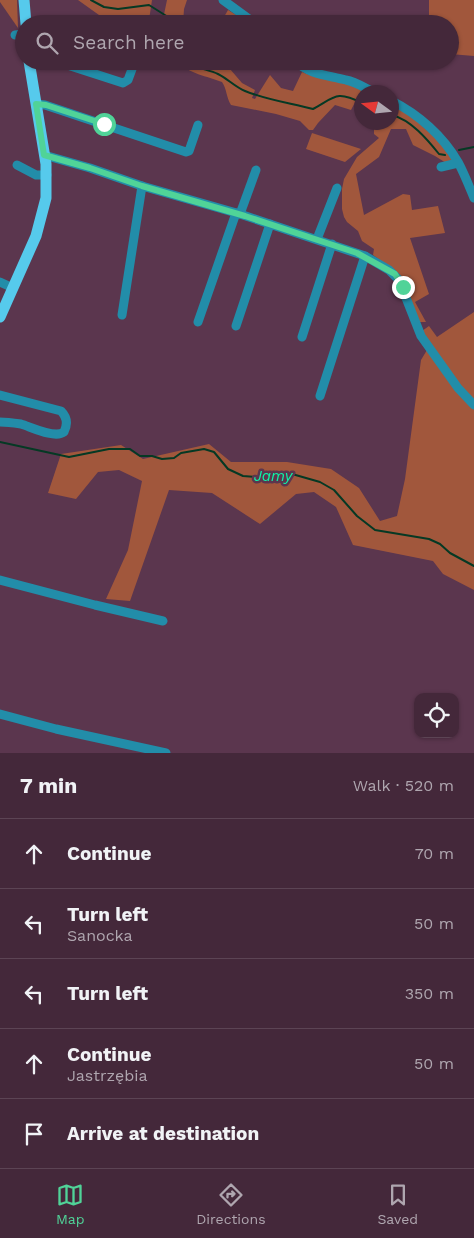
<!DOCTYPE html>
<meta charset="utf-8">
<style>
body{margin:0;font-family:"Work Sans",sans-serif;background:#4b3042;color:#f1f3f6}
.controls{position:absolute;right:15px;bottom:15px;display:grid;overflow:hidden;border-radius:10px;box-shadow:0 1px 4px #0004}
.controls button{width:45px;height:45px;display:grid;place-items:center;padding:0;border:0;border-bottom:1px solid #5c4454;background:#44283a;color:#f1f3f6;font:25px sans-serif}
.compass{position:absolute;left:354px;top:85px;width:45px;height:45px;border-radius:50%;background:#44283a;box-shadow:0 1px 4px #0004;rotate:285deg}
.stop{position:absolute;width:15px;height:15px;margin:-11px;border:4px solid #50d398;border-radius:50%;background:#fff}
.stop.end{background:#50d398;border-color:#fff;box-shadow:0 1px 5px #0008}
.list{margin:0;padding:0;list-style:none}
h2{display:flex;justify-content:space-between;align-items:center;height:65px;margin:0;padding:0 20px;font-size:21px}
h2 small{font-size:16px;font-weight:400;color:#afa6af}
.list li{display:grid;grid-template-columns:32px 1fr auto;gap:15px;align-items:center;box-sizing:border-box;height:70px;padding:0 20px;border-top:1px solid #5c4454}
.list b{display:block;font-size:19px;white-space:nowrap}
.list p{margin:0;font-size:16px;white-space:nowrap;color:#afa6af}
.list em{font-size:16px;font-style:normal;color:#afa6af}
.icon{flex:none;width:28px;height:28px;fill:none;stroke:currentColor;stroke-width:2;stroke-linecap:round;stroke-linejoin:round}
.map{position:relative;flex:none;width:474px;height:753px;overflow:hidden}
.search{position:absolute;background:#44283a;box-shadow:0 1px 4px #0004;left:15px;right:15px;top:15px;height:55px;display:flex;align-items:center;gap:12px;box-sizing:border-box;padding:0 18px;border-radius:28px;color:#afa6af;font-size:19px}
.sheet{height:415px;background:#44283a}
nav{display:flex;justify-content:space-around;align-items:center;box-sizing:border-box;height:70px;border-top:1px solid #5c4454;background:#44283a;font-size:14px;color:#afa6af}
nav a{display:grid;justify-items:center;gap:2px}
nav .on{color:#50d398}
.map>svg:first-child{display:block}
.green{fill:#a1573c}
.lines{fill:none;stroke-linecap:round;stroke-linejoin:round}
.stream{stroke:#053924;stroke-width:2}
.minor{stroke:#228da9;stroke-width:9}
.major{stroke:#56caec;stroke-width:11}
.route{stroke:#50d398;stroke-width:6}
.labels{text-anchor:middle;stroke-width:5;stroke-linejoin:round;paint-order:stroke}
.water-label{font-size:15px;font-style:italic;fill:#0cf8a7;stroke:#5b364e}
</style>
<div class="map">
<svg width="474" height="753" viewBox="0 0 474 753">
<rect width="100%" height="100%" fill="#5b364e"/>
<g class="green">
<polygon points="0,0 17,0 18,28 0,2"/>
<polygon points="78,0 152,0 149,20 134,17 106,20"/>
<polygon points="167,0 187,0 184,9 183,24 162,24"/>
<polygon points="429,0 474,0 474,56 450,54 450,24 425,24 429,15"/>
<polygon points="228,10 251,24 220,24"/>
<path d="M 177,61 L 191,61 L 195,64 L 197,61 L 236,61 L 230,69 L 242,83 L 255,90 L 252,98 L 255,99 L 270,75 L 281,88 L 293,91 L 302,72 C 321,80 342,81 362,89 L 351,110 L 335,105 L 318,123 L 313,130 L 309,130 L 300,121 L 276,114 L 231,105 C 226,97 227,89 222,82 C 207,76 189,74 177,61 Z"/>
<polygon points="392,104 405,110 446,148 454,159 454,168 435,156 413,145 406,129 391,129 379,157 356,174 364,215 403,194 410,195 412,210 438,206 445,233 410,238 429,294 415,302 426,322 418,322 405,285 397,272 373,255 374,249 362,241 358,231 347,222 344,217 342,209 342,189 344,179 357,157 379,138 374,134 374,126 368,123 392,122"/>
<polygon points="312,133 361,149 345,162 306,149"/>
<polygon points="474,312 474,401 451,375 422,331 429,326 437,337"/>
<polygon points="427,350 474,406 474,590 443,574 433,561 353,545 336,507 314,492 296,494 260,524 212,493 169,490 130,601 106,599 128,550 142,481 119,470 98,472 76,499 48,493 61,454 121,445 143,459 209,444 231,462 287,462 331,469 359,488 380,521 397,516 405,479 421,360"/>
</g>
<g class="lines">
<g class="stream">
<polyline points="91,0 104,7 118,9 149,5 168,17 172,24"/>
<path d="M 186,61 C 195,69 208,69 218,74 C 228,79 235,87 245,91 C 267,100 290,103 313,109 C 335,97 336,90 362,103"/>
<path d="M 392,115 C 411,120 427,139 439,154 L 445,155"/>
<polyline points="459,150 474,147"/>
<polyline points="0,442 69,457 109,449 130,449 140,456 152,456 162,459 174,458 181,453 204,449 214,452 228,469 243,476 267,478 292,474 320,482 334,490 357,516 375,530 429,539 440,544 450,553 474,566"/>
</g>
<g class="minor">
<polyline points="223,0 256,24"/>
<polyline points="15,35 24,34"/>
<polyline points="55,61 123,83 128,80 135,61"/>
<path d="M 295,61 C 310,75 327,75 346,80 C 356,82 365,88 374,92"/>
<path d="M 392,101 C 418,114 443,136 458,162 C 464,173 469,186 474,198"/>
<polyline points="36,104 45,105 186,152 189,151 198,125"/>
<polyline points="44,155 90,168 142,186 240,214 365,256 389,270 399,280 421,336 458,388 474,405"/>
<polyline points="17,165 36,175 47,175"/>
<polyline points="441,167 458,163"/>
<polyline points="240,214 256,170"/>
<polyline points="317,239 337,188"/>
<polyline points="0,282 13,288"/>
<polyline points="122,315 142,186"/>
<polyline points="198,322 236,213"/>
<polyline points="236,326 270,224"/>
<polyline points="302,337 332,244"/>
<path d="M 0,395 L 61,411 C 67,417 68,424 64,432 C 55,439 31,427 21,424 C 14,423 7,422 0,422"/>
<polyline points="320,396 365,256"/>
<polyline points="0,580 95,605 163,621"/>
<polyline points="0,714 56,729 166,753"/>
</g>
<g class="major">
<polyline points="24,0 26,24"/>
<polyline points="0,317 36,236 46,198 46,164 29,61"/>
</g>
</g>
<g class="lines">
<polyline class="route" points="104,124 46,105 36,104 44,155 90,168 142,186 245,216 357,253 395,274 403,287"/>
</g>
<g class="labels">
<g class="water-label">
<text x="273" y="481">Jamy</text>
</g>
</g>
</svg>
<div class="controls">
<button><svg class="icon" aria-label="locate" viewBox="0 0 24 24"><circle cx="12" cy="12" r="6"/><path d="M12 2v4M12 18v4M2 12h4M18 12h4"/></svg></button>
</div>
<svg class="compass" viewBox="-18 -18 36 36"><path d="M0-13l5 13h-10z" fill="#e53935"/><path d="M0 13l5-13h-10z" fill="#afa6af"/></svg>
<div class="stop" style="left:104px;top:124px"></div>
<div class="stop end" style="left:403px;top:287px"></div>
<div class="search"><svg class="icon" aria-label="search" viewBox="0 0 24 24"><circle cx="10" cy="10" r="6"/><path d="M15 15l6 6"/></svg>Search here</div>
</div>
<section class="sheet">
<h2>7 min<small>Walk · 520 m</small></h2>
<ul class="list">
<li><svg class="icon" aria-label="ahead" viewBox="0 0 24 24"><path d="M12 20V5M6 11l6-6 6 6"/></svg><div><b>Continue</b></div><em>70 m</em></li>
<li><svg class="icon" aria-label="left" viewBox="0 0 24 24"><path d="M17 20v-9H6M10 6l-5 5 5 5"/></svg><div><b>Turn left</b><p>Sanocka</p></div><em>50 m</em></li>
<li><svg class="icon" aria-label="left" viewBox="0 0 24 24"><path d="M17 20v-9H6M10 6l-5 5 5 5"/></svg><div><b>Turn left</b></div><em>350 m</em></li>
<li><svg class="icon" aria-label="ahead" viewBox="0 0 24 24"><path d="M12 20V5M6 11l6-6 6 6"/></svg><div><b>Continue</b><p>Jastrzębia</p></div><em>50 m</em></li>
<li><svg class="icon" aria-label="arrive" viewBox="0 0 24 24"><path d="M6 21V4h12l-3 4 3 4H6"/></svg><div><b>Arrive at destination</b></div></li>
</ul>
</section>
<nav>
<a class="on"><svg class="icon" aria-label="map" viewBox="0 0 24 24"><path d="M3 6l6-2 6 2 6-2v14l-6 2-6-2-6 2zM9 4v14M15 6v14"/></svg>Map</a>
<a><svg class="icon" aria-label="directions" viewBox="0 0 24 24"><path d="M12 3l9 9-9 9-9-9zM9 14v-3h6M13 9l2 2-2 2"/></svg>Directions</a>
<a><svg class="icon" aria-label="saved" viewBox="0 0 24 24"><path d="M7 4h10v16l-5-4-5 4z"/></svg>Saved</a>
</nav>
